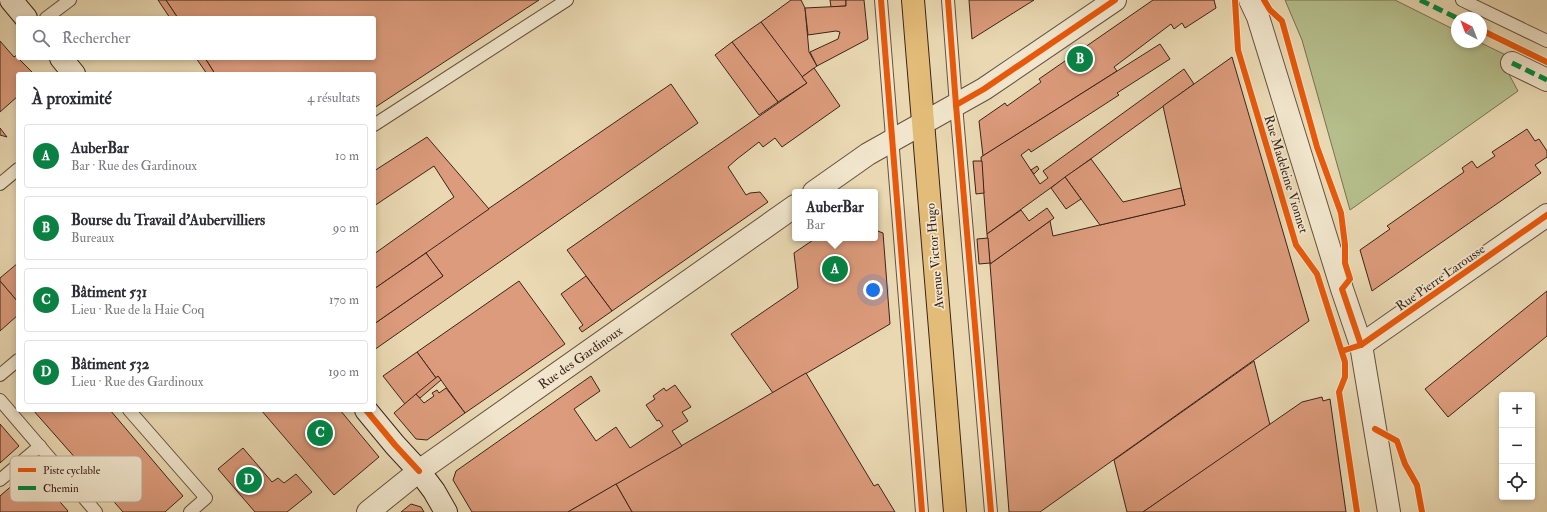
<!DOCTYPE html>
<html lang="fr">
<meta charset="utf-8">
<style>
body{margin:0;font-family:"IM FELL Double Pica",serif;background:#f7f7f7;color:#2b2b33}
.controls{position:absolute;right:12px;bottom:12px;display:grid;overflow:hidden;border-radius:4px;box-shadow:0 2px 6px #0003}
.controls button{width:36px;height:36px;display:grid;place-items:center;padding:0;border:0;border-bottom:1px solid #e1e1e2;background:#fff;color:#2b2b33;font:20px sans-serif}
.compass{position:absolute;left:1451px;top:12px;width:36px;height:36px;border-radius:50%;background:#fff;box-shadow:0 2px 6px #0003;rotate:318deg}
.you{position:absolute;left:873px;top:290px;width:14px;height:14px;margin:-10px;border:3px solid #fff;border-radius:50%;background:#1a73e8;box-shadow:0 0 0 6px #1a73e833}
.badge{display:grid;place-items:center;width:26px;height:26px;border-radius:50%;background:#0b8043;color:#fff;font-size:13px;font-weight:700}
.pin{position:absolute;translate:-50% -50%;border:2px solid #fff;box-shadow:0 1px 4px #0006}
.popup{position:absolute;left:792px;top:189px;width:86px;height:52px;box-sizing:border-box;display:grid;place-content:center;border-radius:4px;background:#fff;filter:drop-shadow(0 1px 3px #0005);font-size:13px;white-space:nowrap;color:#7c7c81}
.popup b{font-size:15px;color:#2b2b33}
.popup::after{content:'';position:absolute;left:50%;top:100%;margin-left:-8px;border:8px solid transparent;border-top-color:#fff}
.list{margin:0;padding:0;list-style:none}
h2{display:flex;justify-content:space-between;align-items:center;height:52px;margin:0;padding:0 16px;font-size:17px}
h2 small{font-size:13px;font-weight:400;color:#7c7c81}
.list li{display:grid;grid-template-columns:26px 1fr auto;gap:12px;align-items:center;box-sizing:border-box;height:64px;margin:0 8px 8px;padding:0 8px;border:1px solid #e1e1e2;border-radius:4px}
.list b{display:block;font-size:15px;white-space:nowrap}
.list p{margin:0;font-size:13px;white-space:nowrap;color:#7c7c81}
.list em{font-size:13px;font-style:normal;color:#7c7c81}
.icon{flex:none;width:22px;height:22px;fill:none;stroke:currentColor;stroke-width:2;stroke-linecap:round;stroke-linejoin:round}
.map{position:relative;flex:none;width:1547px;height:512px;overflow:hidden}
.search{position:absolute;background:#fff;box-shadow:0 2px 6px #0003;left:16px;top:16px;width:360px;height:44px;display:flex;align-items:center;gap:10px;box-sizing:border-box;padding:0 14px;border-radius:4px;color:#7c7c81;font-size:15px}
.panel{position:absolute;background:#fff;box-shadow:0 2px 6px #0003;left:16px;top:72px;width:360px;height:340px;border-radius:4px}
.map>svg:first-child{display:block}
.green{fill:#b5bf8d;stroke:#787252}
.building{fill:#dc9b7c;stroke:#3b2418}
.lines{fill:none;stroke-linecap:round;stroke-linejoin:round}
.lane-casing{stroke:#66513e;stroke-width:14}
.street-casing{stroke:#66513e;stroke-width:24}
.secondary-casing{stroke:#3b2418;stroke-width:24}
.primary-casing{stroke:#3b2418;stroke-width:24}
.lane{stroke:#f1e6cd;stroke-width:12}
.street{stroke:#f1e6cd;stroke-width:22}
.secondary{stroke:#f1e6cd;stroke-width:22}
.primary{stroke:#e4bc79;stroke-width:22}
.quiet{stroke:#00873e;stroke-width:5;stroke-dasharray:10 5;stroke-linecap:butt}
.cycleway-casing{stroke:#f1e6cd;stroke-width:8}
.cycleway{stroke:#e8590c;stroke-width:6}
.labels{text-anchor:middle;stroke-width:3.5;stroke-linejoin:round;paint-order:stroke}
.street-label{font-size:13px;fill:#3b2418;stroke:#f1e6cd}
.key{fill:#f1e6cd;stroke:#baac97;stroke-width:1}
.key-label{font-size:11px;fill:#3b2418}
</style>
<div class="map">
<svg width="1547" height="512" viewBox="0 0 1547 512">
<rect width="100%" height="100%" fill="#e9d8b2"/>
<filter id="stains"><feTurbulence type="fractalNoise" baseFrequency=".005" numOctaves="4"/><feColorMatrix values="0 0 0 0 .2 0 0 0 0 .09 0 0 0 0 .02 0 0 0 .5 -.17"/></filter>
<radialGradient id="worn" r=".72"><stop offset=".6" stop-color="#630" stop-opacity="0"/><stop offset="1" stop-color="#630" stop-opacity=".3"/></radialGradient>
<polygon class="green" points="1285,0 1395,0 1457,31 1457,42 1479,42 1510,57 1505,67 1518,91 1350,210 1302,40"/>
<g class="building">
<polygon points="158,0 166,0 178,18 170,18"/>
<polygon points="166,0 539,0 374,108 374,74 215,74 205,58 374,58 374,18 178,18"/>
<polygon points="791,0 801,0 805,8 809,52 817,66 802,77 761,22"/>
<polygon points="830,0 848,0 846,0 846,6 831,7"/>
<polygon points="846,0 864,0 868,39 817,66 810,52 838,39 840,32 836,31 808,35 805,8 846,6"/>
<polygon points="969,0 1034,0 972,39"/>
<polygon points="1153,0 1214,0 1216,8 1185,28 1182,23 1174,29 1171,24 1114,67 1117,71 983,156 979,121 1005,103 1007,106 1041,82 1039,79"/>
<polygon points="761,22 807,83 778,102 732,42"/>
<polygon points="0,41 14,57 17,55 18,58 34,74 18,74 18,96 0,112"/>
<polygon points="732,42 778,102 759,115 715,55"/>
<polygon points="1160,44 1170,59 1117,93 1119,95 1031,152 1029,149 1021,155 1040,184 1048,178 1043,171 1184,69 1194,84 987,234 981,157"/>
<polygon points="1232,57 1309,321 1040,512 1009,512 990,264 1050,221 1053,236 1185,205 1163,106"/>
<polygon points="196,58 205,58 215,74 207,74"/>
<polygon points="814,68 840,106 782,147 775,138 763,147 759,142 737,159 728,167 746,195 750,193 760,192 768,202 612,311 567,250 807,83 802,77"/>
<polygon points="671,84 698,123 374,350 374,324 443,276 425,252"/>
<polygon points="0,128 7,137 0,135"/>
<polygon points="1527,129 1535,141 1539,139 1547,151 1547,157 1535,165 1541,173 1372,291 1360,250 1390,229 1387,226 1464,172 1462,168 1472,161 1477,168 1495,156 1492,152"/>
<polygon points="427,137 489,209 374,289 374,254 454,197 434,166 374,206 374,171"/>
<polygon points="1091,159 1123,202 1181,188 1185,205 1100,225 1065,177"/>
<polygon points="973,161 982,161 984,193 976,194"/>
<polygon points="1037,166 1039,169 1034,174 1031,170"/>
<polygon points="1065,177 1081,199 1066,209 1051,188"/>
<polygon points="1047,208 1054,218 990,264 987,234 1021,210 1029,221"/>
<polygon points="875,230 883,233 890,324 773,393 731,334 798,288 794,253 816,238 875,238"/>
<polygon points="988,238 990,263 979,264 977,239"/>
<polygon points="426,253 443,276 374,324 374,289"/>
<polygon points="18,263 18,302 0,281 0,278"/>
<polygon points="586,276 612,311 582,332 579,328 583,325 561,294"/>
<polygon points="0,281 18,302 18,315 0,331"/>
<polygon points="519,281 565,344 465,413 438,376 436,378 417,352"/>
<polygon points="1547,291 1547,336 1448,417 1425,389"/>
<polygon points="417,352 436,378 405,404 383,376"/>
<polygon points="1254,361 1270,425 1143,512 1127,512 1114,460"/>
<polygon points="806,373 874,486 878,484 895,512 632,512 616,484"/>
<polygon points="438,376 441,380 420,398 416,394"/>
<polygon points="591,376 600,391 574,409 596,441 616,427 630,448 663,426 659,420 657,421 646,405 655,399 653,396 664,388 666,391 675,385 691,407 682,412 688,421 672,431 682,446 568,512 472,512 453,480 456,471"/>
<polygon points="446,388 465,413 427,440 416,439 394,413 416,394 424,403 434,396 432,393 437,390 439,393"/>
<polygon points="1322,397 1323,401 1330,399 1346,512 1143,512 1302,402"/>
<polygon points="33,410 110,410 183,496 165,512 123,512"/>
<polygon points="261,410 340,410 379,457 334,495"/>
<polygon points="0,424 19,446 0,463"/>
<polygon points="243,448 272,482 278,478 284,483 296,474 312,492 287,512 255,512 218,469"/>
<polygon points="31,469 68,511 67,512 0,512 0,496"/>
<polygon points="616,484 632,512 568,512"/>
<polygon points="411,504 421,507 424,512 401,512"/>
</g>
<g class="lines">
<defs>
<g id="lane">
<polyline points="881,0 922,512"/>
<polyline points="948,0 956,105 991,512"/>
<polyline points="1462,0 1547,41"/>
<polyline points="46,18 70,0"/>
<polyline points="374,125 567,0"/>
<polyline points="0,184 18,169"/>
<polyline points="0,375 18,360"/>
<polyline points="0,400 96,512"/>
<polyline points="129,410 206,498 190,512"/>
<polyline points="0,480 40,446"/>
</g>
<g id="street">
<polyline points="1250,0 1258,17 1342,289 1361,345 1389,512"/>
<polyline points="1512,63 1547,80"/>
<polyline points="814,192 868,154 984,89 1115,0"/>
<polyline points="1361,345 1547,215"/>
<polyline points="368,512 419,471 795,206"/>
</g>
<g id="secondary">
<polyline points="11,0 26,18"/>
<polyline points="61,58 74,74"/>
<polyline points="366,410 395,445 419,471 434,491 446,512"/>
</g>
<polyline id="primary" points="913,0 955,512"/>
</defs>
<use href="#lane" class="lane-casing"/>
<use href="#street" class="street-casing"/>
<use href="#secondary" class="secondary-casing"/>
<use href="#primary" class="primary-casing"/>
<use href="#lane" class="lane"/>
<use href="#street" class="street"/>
<use href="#secondary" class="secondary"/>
<use href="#primary" class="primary"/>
<g class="quiet">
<polyline points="1420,0 1457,18"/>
<polyline points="1512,63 1547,80"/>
</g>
<defs>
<g id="cycleway">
<polyline points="881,0 922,512"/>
<polyline points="948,0 956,105 991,512"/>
<polyline points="1235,0 1238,50 1296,245 1317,274 1345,362 1345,377 1339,392 1357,512"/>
<polyline points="1264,0 1270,10 1282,21 1317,147 1341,213 1345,245 1345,263 1350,279 1342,289 1361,345"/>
<polyline points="1481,30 1547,62"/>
<polyline points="956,105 984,89 1115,0"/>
<polyline points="1342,351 1361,345 1547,215"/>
<polyline points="366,410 395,445 419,471"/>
<polyline points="1375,429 1397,441 1405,464 1417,485 1422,512"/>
</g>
</defs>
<use href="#cycleway" class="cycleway-casing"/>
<use href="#cycleway" class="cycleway"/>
</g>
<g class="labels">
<g class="street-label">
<text transform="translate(1287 174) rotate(73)" y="5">Rue Madeleine Vionnet</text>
<text transform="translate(934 256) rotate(-95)" y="5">Avenue Victor Hugo</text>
<text transform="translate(1440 277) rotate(-35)" y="5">Rue Pierre Larousse</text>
<text transform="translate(580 357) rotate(-35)" y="5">Rue des Gardinoux</text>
</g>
</g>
<rect x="10" y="456" width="132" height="46" rx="6" class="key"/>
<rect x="18" y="468" width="18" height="4" fill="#e8590c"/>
<rect x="18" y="486" width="18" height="4" fill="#00873e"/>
<g class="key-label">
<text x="43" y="474">Piste cyclable</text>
<text x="43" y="492">Chemin</text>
</g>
<rect width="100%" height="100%" filter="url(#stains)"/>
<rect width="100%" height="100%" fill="url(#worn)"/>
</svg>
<div class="controls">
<button>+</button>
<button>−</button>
<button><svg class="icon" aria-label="locate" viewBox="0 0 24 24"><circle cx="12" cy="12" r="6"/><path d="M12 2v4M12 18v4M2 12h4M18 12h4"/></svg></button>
</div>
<svg class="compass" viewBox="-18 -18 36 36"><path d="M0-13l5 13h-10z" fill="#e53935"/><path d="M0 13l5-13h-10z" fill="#7c7c81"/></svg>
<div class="you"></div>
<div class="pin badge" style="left:835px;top:269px">A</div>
<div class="popup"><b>AuberBar</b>Bar</div>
<div class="pin badge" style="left:1080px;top:59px">B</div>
<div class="pin badge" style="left:320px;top:433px">C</div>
<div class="pin badge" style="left:249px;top:480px">D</div>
<div class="search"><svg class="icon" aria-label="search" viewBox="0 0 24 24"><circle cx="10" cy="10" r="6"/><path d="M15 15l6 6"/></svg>Rechercher</div>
<section class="panel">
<h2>À proximité<small>4 résultats</small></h2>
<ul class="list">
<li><span class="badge">A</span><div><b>AuberBar</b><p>Bar · Rue des Gardinoux</p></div><em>10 m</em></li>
<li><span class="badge">B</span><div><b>Bourse du Travail d'Aubervilliers</b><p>Bureaux</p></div><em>90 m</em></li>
<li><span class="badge">C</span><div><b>Bâtiment 531</b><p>Lieu · Rue de la Haie Coq</p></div><em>170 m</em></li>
<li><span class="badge">D</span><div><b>Bâtiment 532</b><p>Lieu · Rue des Gardinoux</p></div><em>190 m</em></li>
</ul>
</section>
</div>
